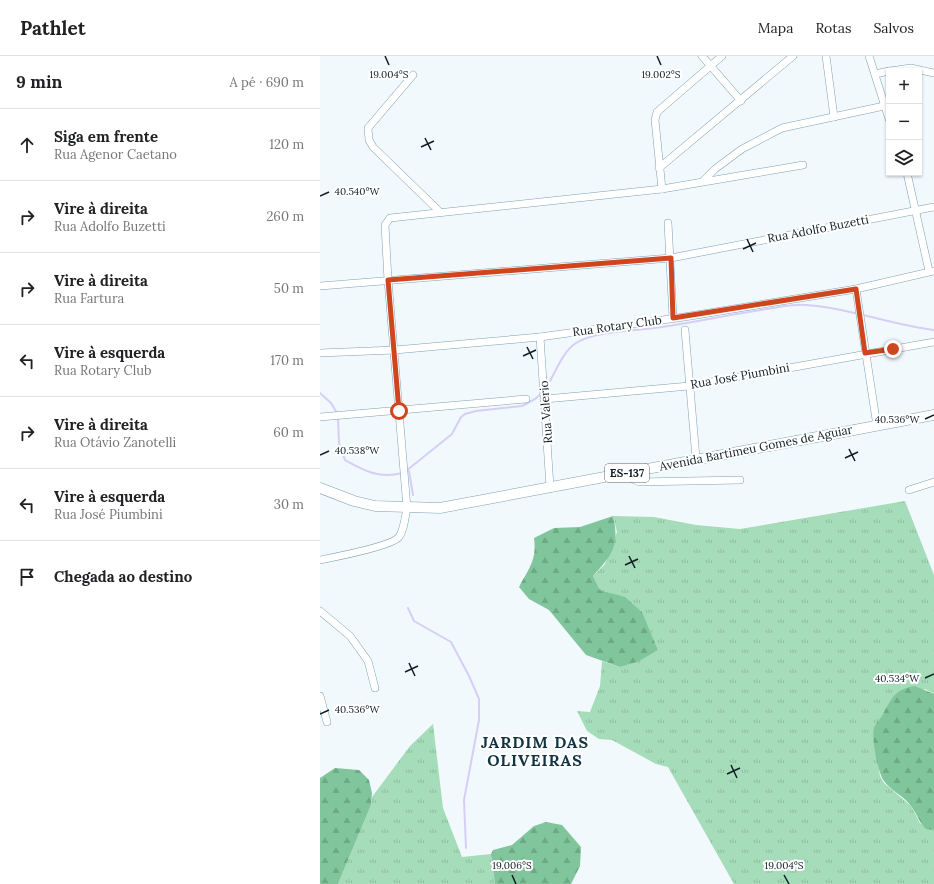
<!DOCTYPE html>
<html lang="pt">
<meta charset="utf-8">
<style>
body{margin:0;font-family:Lora,serif;background:#f6f6f6;color:#202124}
.controls{position:absolute;right:12px;top:12px;display:grid;overflow:hidden;border-radius:0px;box-shadow:0 1px 3px #0004}
.controls button{width:36px;height:36px;display:grid;place-items:center;padding:0;border:0;border-bottom:1px solid #e0e0e0;background:#fff;color:#202124;font:20px sans-serif}
.stop{position:absolute;width:12px;height:12px;margin:-9px;border:3px solid #ce451e;border-radius:50%;background:#fff}
.stop.end{background:#ce451e;border-color:#fff;box-shadow:0 1px 4px #0008}
.list{margin:0;padding:0;list-style:none}
h2{display:flex;justify-content:space-between;align-items:center;height:52px;margin:0;padding:0 16px;font-size:17px}
h2 small{font-size:13px;font-weight:400;color:#757577}
.list li{display:grid;grid-template-columns:26px 1fr auto;gap:12px;align-items:center;box-sizing:border-box;height:72px;padding:0 16px;border-top:1px solid #e0e0e0}
.list b{display:block;font-size:15px;white-space:nowrap}
.list p{margin:0;font-size:13px;white-space:nowrap;color:#757577}
.list em{font-size:13px;font-style:normal;color:#757577}
.icon{flex:none;width:22px;height:22px;fill:none;stroke:currentColor;stroke-width:2;stroke-linecap:round;stroke-linejoin:round}
.map{position:relative;flex:none;width:614px;height:828px;overflow:hidden}
header{display:flex;align-items:center;gap:24px;box-sizing:border-box;height:56px;padding:0 20px;background:#fff;border-bottom:1px solid #e0e0e0}
header strong{font-size:19px}
nav{display:flex;gap:22px;margin-inline-start:auto;font-size:14px}
main{display:flex}
aside{flex:1;background:#fff}
.map>svg:first-child{display:block}
.grass{fill:url(#grass-tufts)}
.forest{fill:url(#forest-firs)}
.lines{fill:none;stroke-linecap:round;stroke-linejoin:round}
.stream{stroke:#d5cef6;stroke-width:2}
.street-casing{stroke:#7ca1b0;stroke-width:8}
.primary-casing{stroke:#7ca1b0;stroke-width:11}
.street{stroke:#fff;stroke-width:7}
.primary{stroke:#fff;stroke-width:10}
.route{stroke:#ce451e;stroke-width:5}
.ticks{fill:none;stroke:#101f25;stroke-width:1.5}
.labels{text-anchor:middle;stroke-width:4;stroke-linejoin:round;paint-order:stroke}
.shield{fill:#fff;stroke:#586266;stroke-width:1}
.shield-label{font-size:11px;font-weight:bold;fill:#101f25}
.street-label{font-size:12px;fill:#101f25;stroke:#fff}
.district-label{font-size:16px;font-weight:bold;letter-spacing:1px;fill:#103441;stroke:#fff}
.ticks-label{font-size:10px;text-anchor:middle;fill:#101f25;stroke:#fff;stroke-width:4;stroke-linejoin:round;paint-order:stroke}
</style>
<header>
<strong>Pathlet</strong>
<nav><a>Mapa</a><a>Rotas</a><a>Salvos</a></nav>
</header>
<main>
<aside>
<h2>9 min<small>A pé · 690 m</small></h2>
<ul class="list">
<li><svg class="icon" aria-label="ahead" viewBox="0 0 24 24"><path d="M12 20V5M6 11l6-6 6 6"/></svg><div><b>Siga em frente</b><p>Rua Agenor Caetano</p></div><em>120 m</em></li>
<li><svg class="icon" aria-label="right" viewBox="0 0 24 24"><path d="M7 20v-9h11M14 6l5 5-5 5"/></svg><div><b>Vire à direita</b><p>Rua Adolfo Buzetti</p></div><em>260 m</em></li>
<li><svg class="icon" aria-label="right" viewBox="0 0 24 24"><path d="M7 20v-9h11M14 6l5 5-5 5"/></svg><div><b>Vire à direita</b><p>Rua Fartura</p></div><em>50 m</em></li>
<li><svg class="icon" aria-label="left" viewBox="0 0 24 24"><path d="M17 20v-9H6M10 6l-5 5 5 5"/></svg><div><b>Vire à esquerda</b><p>Rua Rotary Club</p></div><em>170 m</em></li>
<li><svg class="icon" aria-label="right" viewBox="0 0 24 24"><path d="M7 20v-9h11M14 6l5 5-5 5"/></svg><div><b>Vire à direita</b><p>Rua Otávio Zanotelli</p></div><em>60 m</em></li>
<li><svg class="icon" aria-label="left" viewBox="0 0 24 24"><path d="M17 20v-9H6M10 6l-5 5 5 5"/></svg><div><b>Vire à esquerda</b><p>Rua José Piumbini</p></div><em>30 m</em></li>
<li><svg class="icon" aria-label="arrive" viewBox="0 0 24 24"><path d="M6 21V4h12l-3 4 3 4H6"/></svg><div><b>Chegada ao destino</b></div></li>
</ul>
</aside>
<div class="map">
<svg width="614" height="828" viewBox="0 0 614 828">
<defs>
<pattern id="grass-tufts" width="24" height="20" patternUnits="userSpaceOnUse"><rect width="24" height="20" fill="#a5dcb9"/><path d="M3 7l-1-3M5 7V3M7 7l1-3M15 17l-1-3M17 17v-4M19 17l1-3" fill="none" stroke="#8dbc9f"/></pattern>
<pattern id="forest-firs" width="22" height="20" patternUnits="userSpaceOnUse"><rect width="22" height="20" fill="#80c59b"/><path d="M5 1l3.5 6h-7zM16 11l3.5 6h-7z" fill="#6ea985"/></pattern>
</defs>
<rect width="100%" height="100%" fill="#f2f9fd"/>
<g class="grass">
<path d="M 585,445 L 614,519 L 614,638 L 605,633 L 564,657 L 557,667 L 554,682 L 560,720 L 564,727 L 591,750 L 600,767 L 614,774 L 614,828 L 414,828 L 348,711 L 336,708 L 292,684 L 279,683 L 267,675 L 257,655 L 270,656 L 280,630 L 282,605 L 300,611 L 338,594 C 322,557 322,545 280,534 L 273,520 L 285,508 L 297,476 L 293,460 L 334,461 L 376,469 L 420,473 Z"/>
<polygon points="113,668 123,752 142,801 171,798 175,828 18,828 51,749 52,741 90,690"/>
</g>
<g class="forest">
<path d="M 293,460 C 300,490 292,499 273,520 L 280,534 L 305,541 L 322,556 L 338,594 L 319,605 L 300,611 L 266,599 L 229,554 L 209,543 L 199,531 C 209,512 217,504 214,482 L 234,472 L 260,471 Z"/>
<path d="M 595,630 L 614,638 L 614,774 L 606,773 C 599,766 597,758 591,750 C 584,740 571,735 564,725 C 558,718 551,680 554,672 C 556,666 562,661 564,656 C 573,640 576,633 595,630 Z"/>
<polygon points="15,712 39,714 49,724 52,737 51,749 18,828 0,828 0,722"/>
<polygon points="226,766 242,769 261,791 260,810 251,828 175,828 171,798 173,794 192,789 214,770"/>
</g>
<g class="lines">
<g class="stream">
<path d="M 226,332 C 235,318 242,296 256,287 C 276,274 319,275 342,271 C 377,266 412,258 447,253 C 460,251 473,248 486,249 C 530,252 571,269 614,274"/>
<polyline points="0,337 11,347 17,357"/>
<path d="M 18,362 L 19,387 L 25,404 C 45,415 59,423 82,417"/>
<polyline points="86,415 132,378 141,361 145,358 156,355 202,350 215,343 222,337"/>
<polyline points="89,415 93,439"/>
<polyline points="88,552 94,565 131,586 149,620 159,643 159,664 144,744 146,792"/>
</g>
<defs>
<g id="street">
<polyline points="382,0 421,45"/>
<polyline points="506,0 514,61"/>
<polyline points="549,0 569,63"/>
<polyline points="570,15 591,12 614,17"/>
<polyline points="555,18 569,15"/>
<polyline points="93,19 48,72 49,84 53,91 120,156"/>
<polyline points="339,112 473,0"/>
<polyline points="587,117 609,215"/>
<polyline points="383,125 395,113 422,93 462,72 564,50"/>
<polyline points="342,133 335,64 337,56 402,0"/>
<polyline points="348,167 353,262"/>
<polyline points="0,230 351,202 614,151"/>
<polyline points="536,233 557,370"/>
<polyline points="365,274 376,402"/>
<polyline points="220,281 230,431"/>
<polyline points="0,297 75,294 220,281 364,261 536,233 614,215"/>
<polyline points="225,343 369,330 614,286"/>
<polyline points="0,361 206,343"/>
<polyline points="302,418 319,426 420,424"/>
<polyline points="589,434 614,426"/>
<path d="M 0,504 C 15,501 68,491 78,482 C 84,476 85,461 87,452 L 68,224 L 65,169 L 70,162 L 342,133 L 483,109"/>
<polyline points="0,555 30,580 48,605 55,632"/>
<polyline points="0,640 7,666"/>
</g>
<polyline id="primary" points="0,432 34,445 55,450 120,452 614,359"/>
</defs>
<use href="#street" class="street-casing"/>
<use href="#primary" class="primary-casing"/>
<use href="#street" class="street"/>
<use href="#primary" class="primary"/>
</g>
<g class="lines">
<polyline class="route" points="79,355 68,224 351,202 353,262 536,233 545,297 573,293"/>
</g>
<path class="ticks" d="M 65,0 L 69,9M 337,0 L 341,9M 105,82 L 111,94M 101,91 L 114,85M 0,140 L 9,136M 427,183 L 433,196M 423,193 L 436,187M 207,291 L 213,303M 203,300 L 216,294M 605,363 L 614,359M 529,393 L 535,405M 0,399 L 9,395M 525,402 L 538,396M 309,500 L 315,512M 305,509 L 318,503M 89,607 L 95,620M 85,616 L 98,610M 605,622 L 614,618M 0,658 L 9,654M 411,709 L 417,722M 407,718 L 420,712M 192,819 L 196,828M 464,819 L 469,828"/>
<g class="labels">
<rect class="shield" x="285" y="408" width="44" height="18" rx="3"/>
<g class="shield-label">
<text x="307" y="421">ES-137</text>
</g>
<g class="street-label">
<text transform="translate(498 173) rotate(-11)" y="4">Rua Adolfo Buzetti</text>
<text transform="translate(297 270) rotate(-8)" y="4">Rua Rotary Club</text>
<text transform="translate(420 320) rotate(-10)" y="4">Rua José Piumbini</text>
<text transform="translate(226 356) rotate(-94)" y="4">Rua Valerio</text>
<text transform="translate(436 392) rotate(-11)" y="4">Avenida Bartimeu Gomes de Aguiar</text>
</g>
<g class="district-label">
<text x="215" y="692">JARDIM DAS<tspan x="215" dy="18">OLIVEIRAS</tspan></text>
</g>
</g>
<g class="ticks-label">
<text x="69" y="22">19.004°S</text>
<text x="341" y="22">19.002°S</text>
<text x="37" y="139">40.540°W</text>
<text x="577" y="367">40.536°W</text>
<text x="37" y="398">40.538°W</text>
<text x="577" y="626">40.534°W</text>
<text x="37" y="657">40.536°W</text>
<text x="192" y="813">19.006°S</text>
<text x="464" y="813">19.004°S</text>
</g>
</svg>
<div class="controls">
<button>+</button>
<button>−</button>
<button><svg class="icon" aria-label="layers" viewBox="0 0 24 24"><path d="M12 4l9 5-9 5-9-5zM3 14l9 5 9-5"/></svg></button>
</div>
<div class="stop" style="left:79px;top:355px"></div>
<div class="stop end" style="left:573px;top:293px"></div>
</div>
</main>
